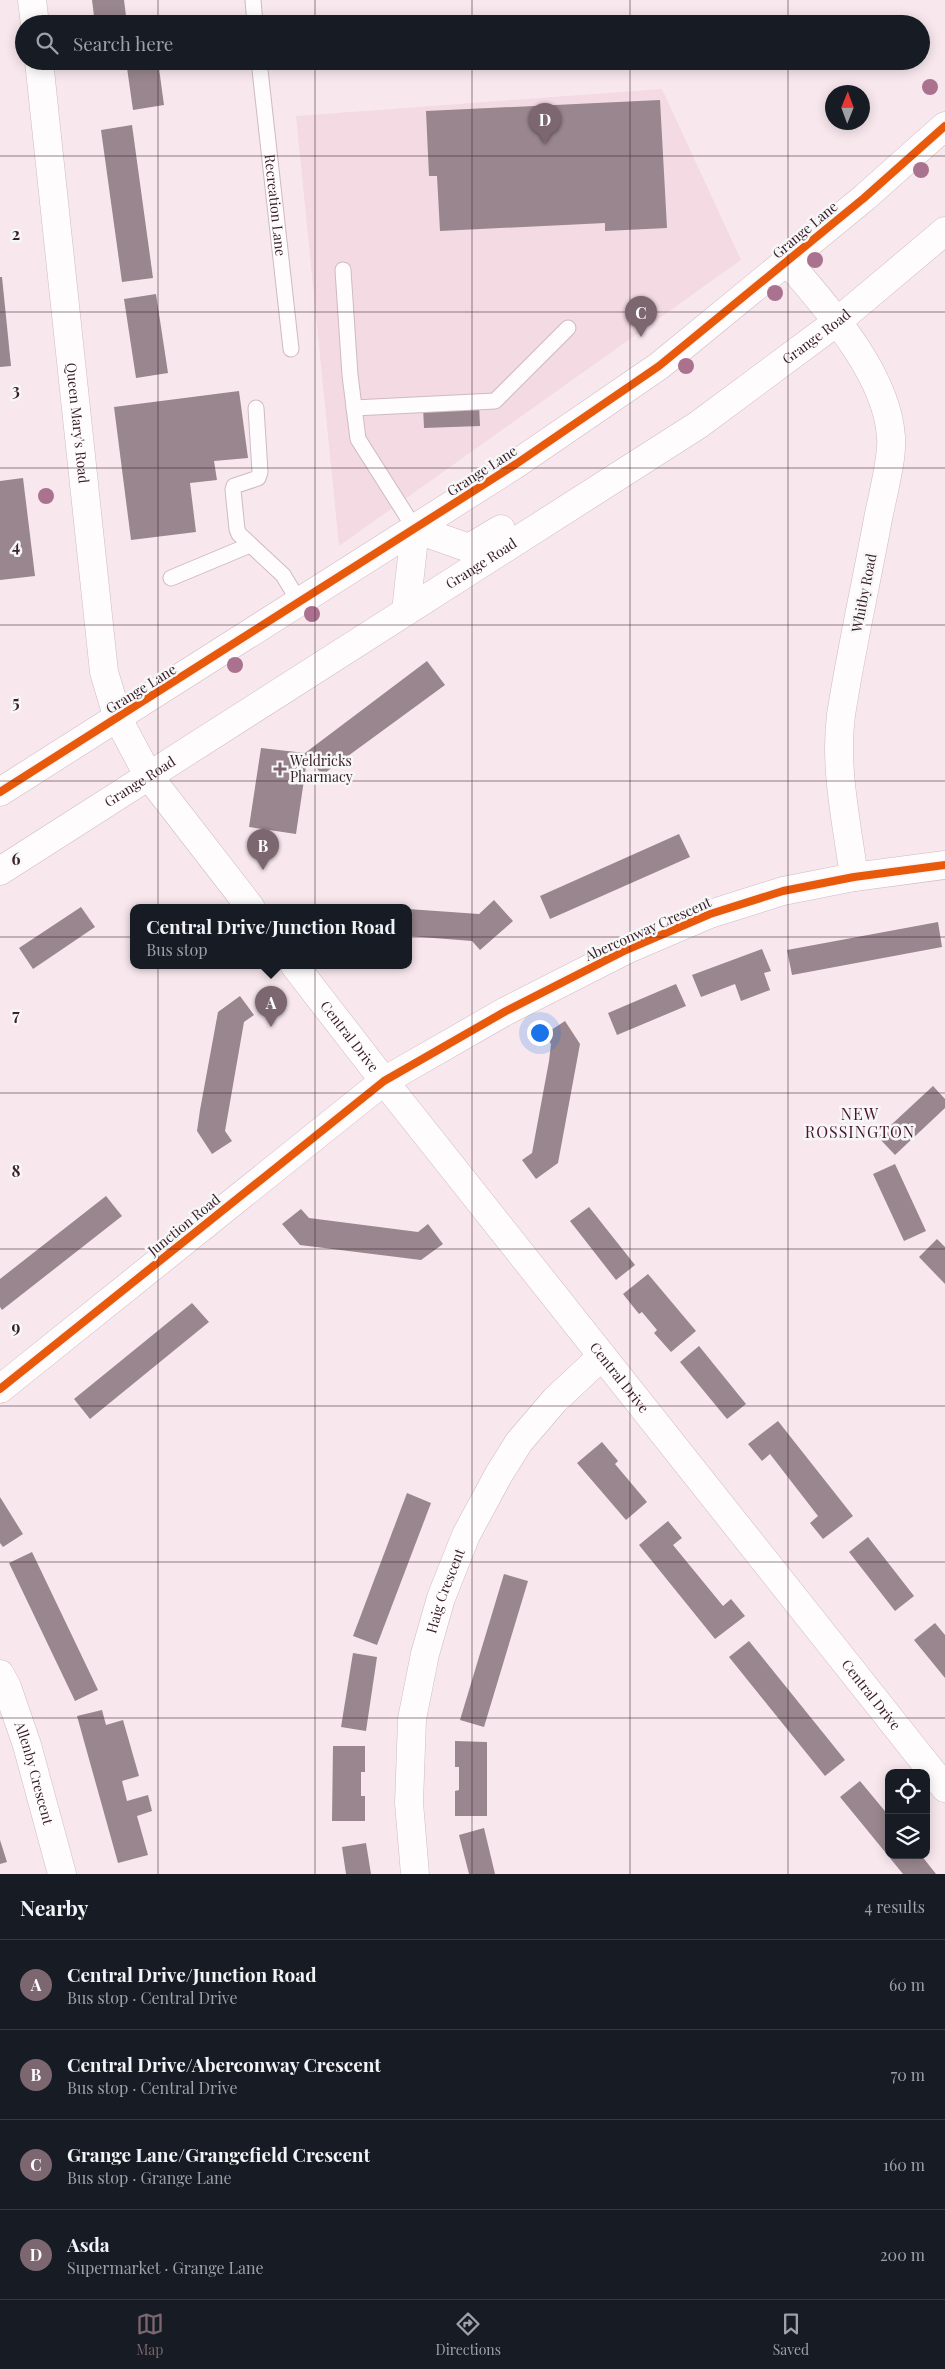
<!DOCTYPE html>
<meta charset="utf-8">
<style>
body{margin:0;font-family:"Playfair Display",serif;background:#242831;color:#f1f3f6}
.controls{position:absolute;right:15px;bottom:15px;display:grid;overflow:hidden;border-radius:10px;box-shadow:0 2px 12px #0003}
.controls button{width:45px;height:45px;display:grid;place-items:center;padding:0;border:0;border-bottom:1px solid #363941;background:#171b24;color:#f1f3f6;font:25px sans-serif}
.compass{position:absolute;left:825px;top:85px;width:45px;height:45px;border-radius:50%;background:#171b24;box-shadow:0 2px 12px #0003;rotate:1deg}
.you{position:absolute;left:539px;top:1032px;width:18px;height:18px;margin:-12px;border:4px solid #fff;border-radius:50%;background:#1a73e8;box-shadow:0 0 0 8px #1a73e833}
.badge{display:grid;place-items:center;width:32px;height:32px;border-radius:50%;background:#7c666f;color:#fff;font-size:16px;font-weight:700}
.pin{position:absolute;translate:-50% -41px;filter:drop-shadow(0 1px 2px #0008)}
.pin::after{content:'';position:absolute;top:26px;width:18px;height:15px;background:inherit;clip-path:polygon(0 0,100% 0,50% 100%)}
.popup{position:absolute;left:130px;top:904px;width:282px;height:65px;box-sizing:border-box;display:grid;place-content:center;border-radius:10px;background:#171b24;filter:drop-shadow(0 1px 4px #0005);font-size:16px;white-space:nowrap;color:#9ea1a6}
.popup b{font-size:19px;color:#f1f3f6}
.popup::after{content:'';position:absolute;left:50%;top:100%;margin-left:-10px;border:10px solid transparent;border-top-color:#171b24}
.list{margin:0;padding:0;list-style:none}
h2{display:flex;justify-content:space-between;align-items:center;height:65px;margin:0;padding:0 20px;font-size:21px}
h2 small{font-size:16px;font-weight:400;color:#9ea1a6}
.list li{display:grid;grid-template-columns:32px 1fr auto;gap:15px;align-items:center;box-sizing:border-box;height:90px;padding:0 20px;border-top:1px solid #363941}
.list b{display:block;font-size:19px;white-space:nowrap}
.list p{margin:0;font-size:16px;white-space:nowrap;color:#9ea1a6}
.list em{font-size:16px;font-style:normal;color:#9ea1a6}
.icon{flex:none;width:28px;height:28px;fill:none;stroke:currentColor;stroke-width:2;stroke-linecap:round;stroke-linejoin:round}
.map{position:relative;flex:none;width:945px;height:1874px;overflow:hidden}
.search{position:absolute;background:#171b24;box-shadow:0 2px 12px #0003;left:15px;right:15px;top:15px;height:55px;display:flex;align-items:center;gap:12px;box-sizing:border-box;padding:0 18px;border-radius:28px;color:#9ea1a6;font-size:19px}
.sheet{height:425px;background:#171b24}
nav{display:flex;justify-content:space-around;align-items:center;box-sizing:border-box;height:70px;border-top:1px solid #363941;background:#171b24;font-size:14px;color:#9ea1a6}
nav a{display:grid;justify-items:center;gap:2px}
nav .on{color:#7c666f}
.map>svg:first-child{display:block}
.built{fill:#f3dae3}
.building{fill:#99868e}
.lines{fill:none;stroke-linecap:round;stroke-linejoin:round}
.lane-casing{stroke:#cfbac3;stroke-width:17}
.street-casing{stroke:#cfbac3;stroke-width:29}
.lane{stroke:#fefcfc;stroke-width:15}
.street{stroke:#fefcfc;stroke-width:28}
.cycleway-casing{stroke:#f7f7f7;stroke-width:11}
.cycleway{stroke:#e8590c;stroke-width:8}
.tree{fill:#aa728f}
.grid{fill:none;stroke:#3a202b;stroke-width:1;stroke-opacity:0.55}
.poi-dot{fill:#7c666f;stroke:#f7f7f7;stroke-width:2}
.labels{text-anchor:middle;stroke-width:5;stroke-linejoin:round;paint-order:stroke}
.street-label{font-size:14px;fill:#3a202b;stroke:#f7f7f7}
.poi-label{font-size:14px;fill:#3a202b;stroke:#f7f7f7;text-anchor:start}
.quarter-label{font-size:16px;letter-spacing:1px;fill:#4a142f;stroke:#f7f7f7}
.grid-label{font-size:16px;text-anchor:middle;font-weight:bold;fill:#3a202b;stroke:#f7f7f7;stroke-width:5;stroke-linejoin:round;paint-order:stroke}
</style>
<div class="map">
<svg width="945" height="1874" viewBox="0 0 945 1874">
<rect width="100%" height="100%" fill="#f8e8ee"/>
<polygon class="built" points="662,89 741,260 339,546 296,116"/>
<g class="building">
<polygon points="92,0 124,0 127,24 95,24"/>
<polygon points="126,61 158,61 164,105 133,110"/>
<polygon points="660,100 667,228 605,231 605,223 440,231 437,176 429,176 426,111"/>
<polygon points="132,125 153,278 122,282 101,130"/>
<polygon points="0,277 2,277 11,366 0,367"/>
<polygon points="156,294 168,373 136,378 124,299"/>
<polygon points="239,391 248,458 214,461 217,480 190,483 196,532 131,540 114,407"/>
<polygon points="479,404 480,426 424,428 423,406"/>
<polygon points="23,478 35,576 0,580 0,481"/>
<polygon points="427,661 445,685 322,775 310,759 307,760 296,834 249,827 261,748 305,753"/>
<polygon points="679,834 690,857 550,919 540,896"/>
<polygon points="494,900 513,921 480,950 472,941 408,936 408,909 479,914"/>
<polygon points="358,905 378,907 378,908 354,908"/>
<polygon points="81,907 95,927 33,969 19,948"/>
<polygon points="938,922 942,947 792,975 787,950"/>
<polygon points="762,949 771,971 764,973 770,990 741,1001 735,984 701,997 692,975"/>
<polygon points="676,984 686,1006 617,1035 608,1013"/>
<polygon points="240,996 254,1015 244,1022 225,1131 232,1141 212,1154 197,1131 200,1110 218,1012"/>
<polygon points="565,1021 580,1044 558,1163 536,1179 522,1160 532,1153 549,1061 551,1044 545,1034"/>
<polygon points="933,1086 945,1099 945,1108 895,1155 878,1137"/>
<polygon points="895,1164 926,1231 904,1241 873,1174"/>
<polygon points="106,1196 122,1216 2,1310 0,1307 0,1279"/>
<polygon points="589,1207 635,1265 616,1280 570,1221"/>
<polygon points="301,1209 309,1218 418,1232 428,1224 443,1244 421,1260 300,1245 282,1224"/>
<polygon points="937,1239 945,1247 945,1284 919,1257"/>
<polygon points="648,1274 696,1331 671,1352 654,1333 657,1330 642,1312 639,1314 623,1294"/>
<polygon points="192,1303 209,1322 90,1419 74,1399"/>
<polygon points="699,1346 746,1404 727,1419 680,1362"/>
<polygon points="778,1421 853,1516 823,1539 810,1523 818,1516 770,1454 762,1461 748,1444"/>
<polygon points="602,1442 618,1461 615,1464 647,1502 626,1520 577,1463"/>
<polygon points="407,1493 431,1503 377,1645 353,1636"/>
<polygon points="0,1497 23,1534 3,1547 0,1543"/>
<polygon points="668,1521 682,1538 673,1545 723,1606 731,1599 745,1616 715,1639 639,1545"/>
<polygon points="868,1537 914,1596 895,1611 849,1552"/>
<polygon points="32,1552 98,1690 75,1701 9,1563"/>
<polygon points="504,1574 528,1581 484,1727 460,1720"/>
<polygon points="935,1623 945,1635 945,1678 914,1640"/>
<polygon points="749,1641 845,1760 825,1776 729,1657"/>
<polygon points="353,1653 377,1657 366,1731 341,1727"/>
<polygon points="102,1710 106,1725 123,1720 139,1776 122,1781 127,1801 148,1795 152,1811 137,1816 148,1855 118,1863 77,1716"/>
<polygon points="455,1741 487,1742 487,1816 455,1816 455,1791 459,1790 459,1767 455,1767"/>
<polygon points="333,1746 365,1746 365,1772 361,1772 361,1796 365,1796 365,1821 332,1821"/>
<polygon points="860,1781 889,1816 889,1855 921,1855 936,1874 903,1874 863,1825 840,1797"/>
<polygon points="484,1828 495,1874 469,1874 459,1835"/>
<polygon points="0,1840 7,1862 0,1864"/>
<polygon points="366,1843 371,1874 346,1874 342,1847"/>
</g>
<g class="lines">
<defs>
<g id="lane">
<polyline points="253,0 255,24"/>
<path id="s1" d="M 259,61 L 291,349"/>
<polyline points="343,270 350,375 358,439 415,529"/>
<polyline points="256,408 260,472 258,478 234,486 233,490 237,529 239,534 283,575 300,603"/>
<polyline points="354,408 495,401 568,328"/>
<polyline points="171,578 250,545"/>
</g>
<g id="street">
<polyline points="32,0 35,24"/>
<path id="s2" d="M 39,61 L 104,672 L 118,719 L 148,775 L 251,908"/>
<path d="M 787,261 C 827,308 887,373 891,437 C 893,457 882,498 878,519 C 866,584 851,650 841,715 C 834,768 847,824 854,877"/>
<polyline points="406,611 415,529 469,548 501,529"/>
<polyline points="0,792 516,464 659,366 864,198 945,126"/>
<path id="s3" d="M 0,871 L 698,425 L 838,321 L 945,231"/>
<path id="s4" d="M 295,966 L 384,1081 L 945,1788"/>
<polyline points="0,1389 384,1081 506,1011 626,950 710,914 783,891 854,877 945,865"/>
<path id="s5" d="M 0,1674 L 7,1687 L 27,1745 L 62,1874"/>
<path id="s6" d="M 415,1874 L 409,1803 L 412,1719 L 425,1654 L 441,1598 L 466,1535 L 499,1474 L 519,1442 L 555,1400 L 602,1356"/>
</g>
</defs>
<use href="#lane" class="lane-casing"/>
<use href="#street" class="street-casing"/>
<use href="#lane" class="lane"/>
<use href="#street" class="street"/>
<defs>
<g id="cycleway">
<polyline points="0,792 516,464 659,366 864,198 945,126"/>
<polyline points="0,1389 384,1081 506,1011 626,950 710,914 783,891 854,877 945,865"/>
</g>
</defs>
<use href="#cycleway" class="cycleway-casing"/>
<use href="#cycleway" class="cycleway"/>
</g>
<g class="tree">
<circle cx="930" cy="87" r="8"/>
<circle cx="921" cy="170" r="8"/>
<circle cx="815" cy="260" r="8"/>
<circle cx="775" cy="293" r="8"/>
<circle cx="686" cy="366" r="8"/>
<circle cx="46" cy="496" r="8"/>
<circle cx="312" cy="614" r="8"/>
<circle cx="235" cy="665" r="8"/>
</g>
<path class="grid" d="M 158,0 L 158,24M 315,0 L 315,24M 472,0 L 472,24M 630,0 L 630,24M 788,0 L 788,24M 158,61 L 158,1874M 315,61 L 315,1874M 472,61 L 472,1874M 630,61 L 630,1874M 788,61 L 788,1874M 0,156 L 945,156M 0,312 L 945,312M 0,468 L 945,468M 0,625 L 945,625M 0,781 L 945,781M 0,937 L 945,937M 0,1093 L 945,1093M 0,1249 L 945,1249M 0,1406 L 945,1406M 0,1562 L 945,1562M 0,1718 L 945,1718"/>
<path class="poi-dot" d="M277.5 761.5h5v5h5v5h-5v5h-5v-5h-5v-5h5z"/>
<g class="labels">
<g class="street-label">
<text dy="5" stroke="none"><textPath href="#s1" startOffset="145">Recreation Lane</textPath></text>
<text transform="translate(805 230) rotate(-40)" y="5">Grange Lane</text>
<text dy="5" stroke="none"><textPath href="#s3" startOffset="976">Grange Road</textPath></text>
<text dy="5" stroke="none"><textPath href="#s2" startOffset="364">Queen Mary's Road</textPath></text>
<text transform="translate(482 471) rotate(-33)" y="5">Grange Lane</text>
<text dy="5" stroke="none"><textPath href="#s3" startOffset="571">Grange Road</textPath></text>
<text transform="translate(864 593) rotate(-79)" y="5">Whitby Road</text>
<text transform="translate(141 689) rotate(-32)" y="5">Grange Lane</text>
<text dy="5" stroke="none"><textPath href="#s3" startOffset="166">Grange Road</textPath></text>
<text transform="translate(648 929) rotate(-24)" y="5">Aberconway Crescent</text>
<text dy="5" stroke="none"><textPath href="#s4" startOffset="89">Central Drive</textPath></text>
<text transform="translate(184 1225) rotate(-39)" y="5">Junction Road</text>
<text dy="5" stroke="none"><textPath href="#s4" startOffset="524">Central Drive</textPath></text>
<text dy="5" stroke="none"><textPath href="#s6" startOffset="288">Haig Crescent</textPath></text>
<text dy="5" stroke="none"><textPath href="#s4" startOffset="929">Central Drive</textPath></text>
<text dy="5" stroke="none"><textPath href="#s5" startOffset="105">Allenby Crescent</textPath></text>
</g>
<g class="poi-label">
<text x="290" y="766">Weldricks<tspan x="290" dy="16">Pharmacy</tspan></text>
</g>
<g class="quarter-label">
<text x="860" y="1120">NEW<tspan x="860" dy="18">ROSSINGTON</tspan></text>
</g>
</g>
<g class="grid-label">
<text x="16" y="240">2</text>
<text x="16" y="396">3</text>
<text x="16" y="552">4</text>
<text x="16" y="708">5</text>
<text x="16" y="865">6</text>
<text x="16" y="1021">7</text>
<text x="16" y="1177">8</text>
<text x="16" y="1333">9</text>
</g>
</svg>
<div class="controls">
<button><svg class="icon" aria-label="locate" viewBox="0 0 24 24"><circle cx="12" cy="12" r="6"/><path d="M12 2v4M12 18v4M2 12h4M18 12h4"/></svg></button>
<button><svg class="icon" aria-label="layers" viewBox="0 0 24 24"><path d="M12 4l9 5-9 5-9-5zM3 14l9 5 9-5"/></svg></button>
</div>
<svg class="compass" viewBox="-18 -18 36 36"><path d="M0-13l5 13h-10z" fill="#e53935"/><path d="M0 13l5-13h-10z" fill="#9ea1a6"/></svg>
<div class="you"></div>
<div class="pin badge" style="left:271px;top:1027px">A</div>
<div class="popup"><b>Central Drive/Junction Road</b>Bus stop</div>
<div class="pin badge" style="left:263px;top:870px">B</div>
<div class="pin badge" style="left:641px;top:337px">C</div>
<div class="pin badge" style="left:545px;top:144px">D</div>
<div class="search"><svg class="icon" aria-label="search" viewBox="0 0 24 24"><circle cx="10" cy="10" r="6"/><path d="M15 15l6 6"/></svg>Search here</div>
</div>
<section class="sheet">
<h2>Nearby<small>4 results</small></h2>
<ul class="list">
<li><span class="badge">A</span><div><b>Central Drive/Junction Road</b><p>Bus stop · Central Drive</p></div><em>60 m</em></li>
<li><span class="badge">B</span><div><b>Central Drive/Aberconway Crescent</b><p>Bus stop · Central Drive</p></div><em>70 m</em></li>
<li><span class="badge">C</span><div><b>Grange Lane/Grangefield Crescent</b><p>Bus stop · Grange Lane</p></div><em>160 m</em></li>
<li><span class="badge">D</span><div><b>Asda</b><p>Supermarket · Grange Lane</p></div><em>200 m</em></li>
</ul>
</section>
<nav>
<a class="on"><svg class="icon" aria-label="map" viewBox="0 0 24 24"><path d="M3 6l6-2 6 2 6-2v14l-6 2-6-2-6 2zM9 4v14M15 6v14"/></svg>Map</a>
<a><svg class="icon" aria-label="directions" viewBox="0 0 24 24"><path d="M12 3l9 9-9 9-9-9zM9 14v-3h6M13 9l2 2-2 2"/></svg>Directions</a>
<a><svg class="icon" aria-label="saved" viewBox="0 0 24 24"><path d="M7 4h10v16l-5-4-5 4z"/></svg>Saved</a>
</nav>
